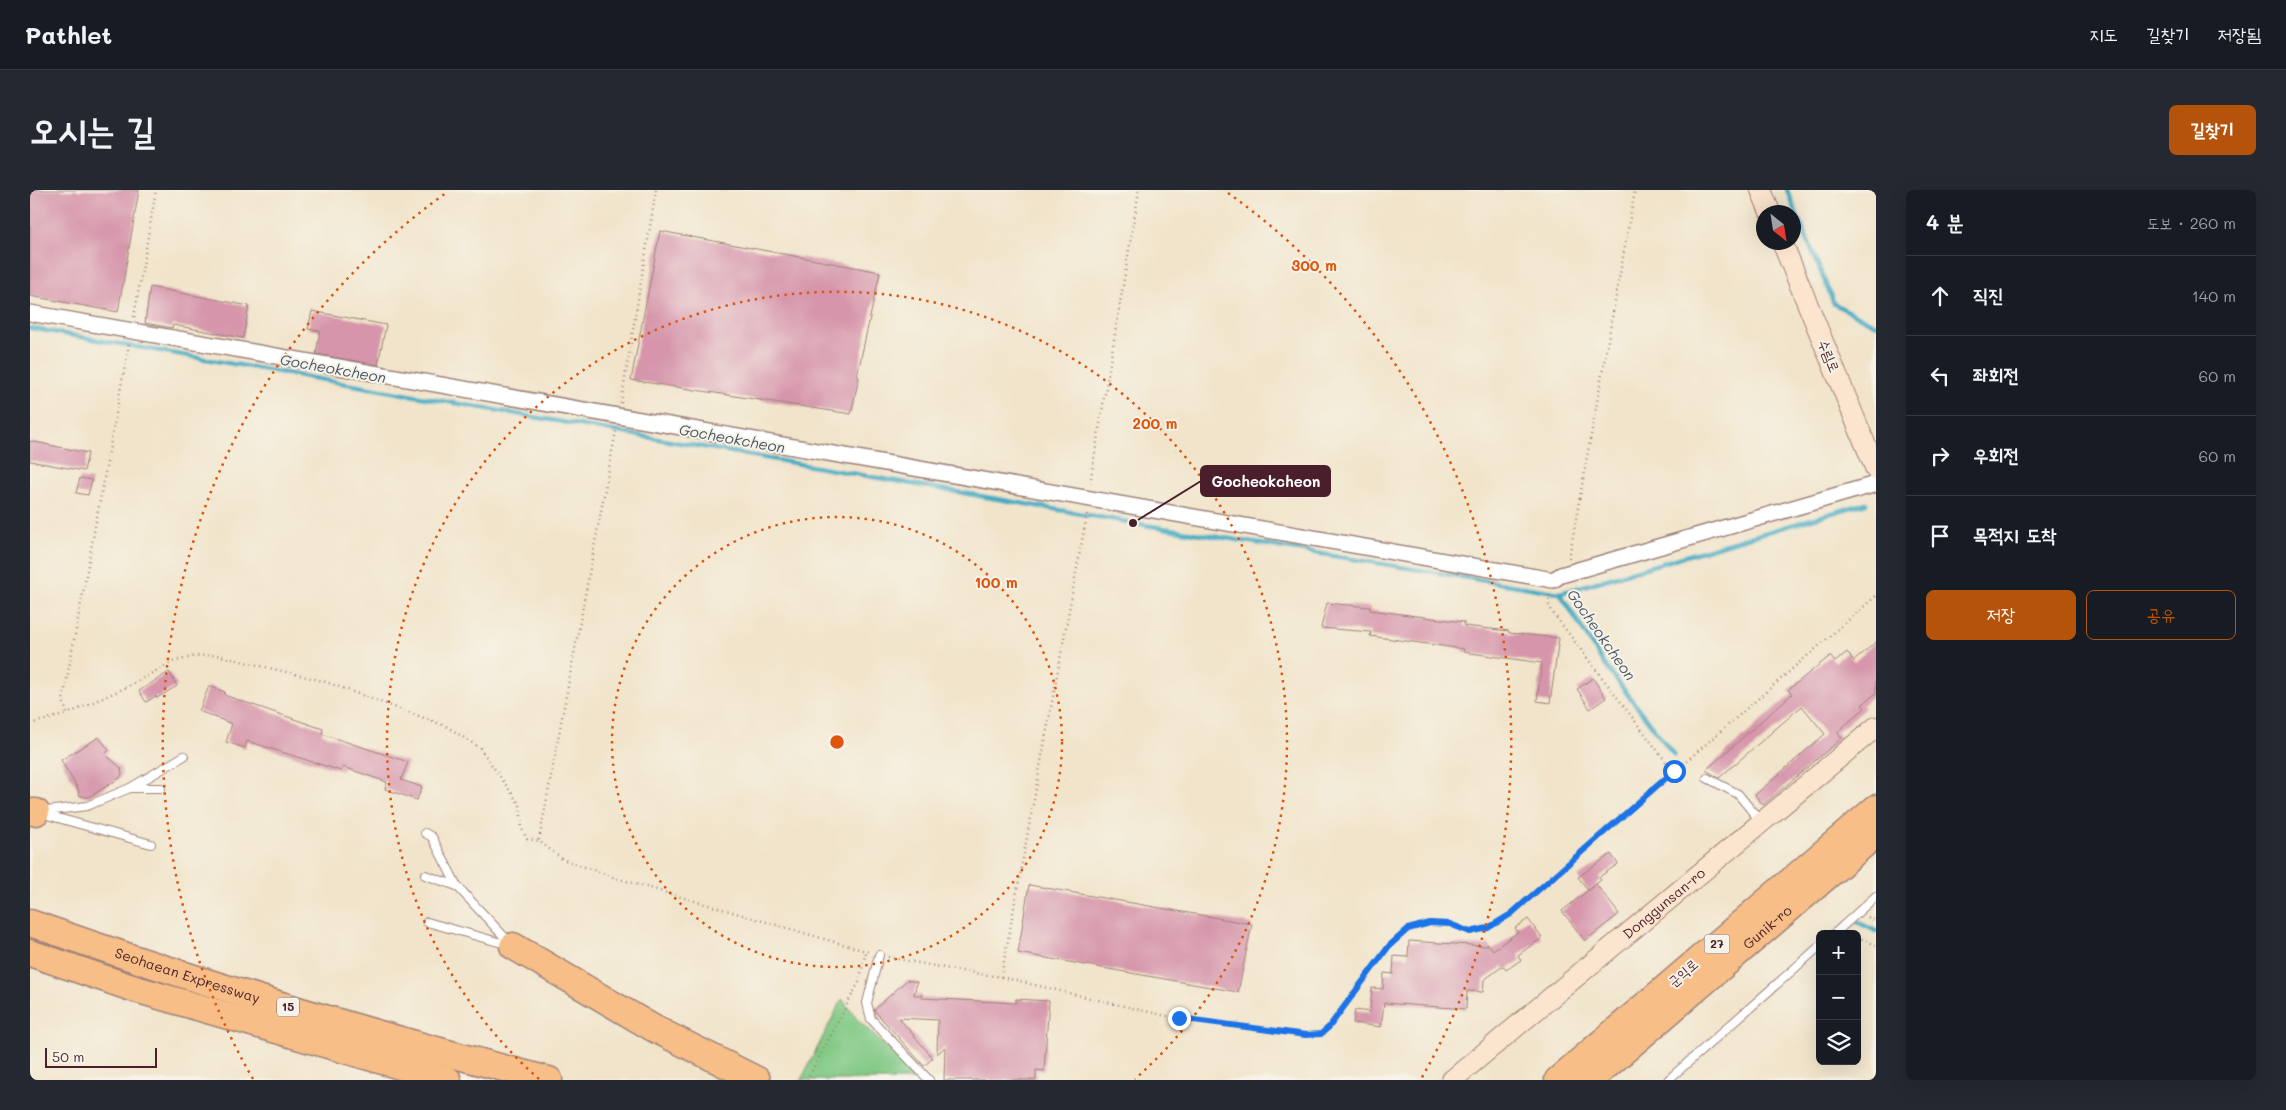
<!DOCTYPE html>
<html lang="ko">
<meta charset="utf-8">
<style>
body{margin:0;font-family:Mali,"Poor Story",sans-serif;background:#242831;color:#f1f3f6}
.controls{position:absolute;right:15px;bottom:15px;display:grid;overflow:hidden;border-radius:8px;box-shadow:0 5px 20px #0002}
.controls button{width:45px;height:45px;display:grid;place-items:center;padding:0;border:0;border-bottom:1px solid #363941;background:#171b24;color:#f1f3f6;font:25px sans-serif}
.compass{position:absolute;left:1726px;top:15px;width:45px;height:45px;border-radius:50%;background:#171b24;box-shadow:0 5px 20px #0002;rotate:150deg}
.scale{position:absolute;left:15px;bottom:12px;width:112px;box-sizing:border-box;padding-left:5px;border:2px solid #4a1f2b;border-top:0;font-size:14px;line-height:18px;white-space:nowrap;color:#4a1f2b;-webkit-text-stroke:4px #f7f3e8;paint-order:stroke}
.stop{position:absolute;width:15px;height:15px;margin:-11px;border:4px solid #1a73e8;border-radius:50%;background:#fff}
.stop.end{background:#1a73e8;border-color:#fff;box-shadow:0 1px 5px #0008}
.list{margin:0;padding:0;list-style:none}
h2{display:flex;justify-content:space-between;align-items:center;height:65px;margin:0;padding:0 20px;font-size:21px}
h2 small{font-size:16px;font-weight:400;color:#9ea1a6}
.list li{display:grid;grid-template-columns:32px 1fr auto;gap:15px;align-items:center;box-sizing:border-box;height:80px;padding:0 20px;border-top:1px solid #363941}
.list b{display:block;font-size:19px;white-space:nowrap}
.list em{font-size:16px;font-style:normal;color:#9ea1a6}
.actions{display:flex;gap:10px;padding:15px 20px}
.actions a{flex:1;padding:11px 0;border:1px solid #b45309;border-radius:8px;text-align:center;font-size:18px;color:#b45309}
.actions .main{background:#b45309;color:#fff}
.icon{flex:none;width:28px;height:28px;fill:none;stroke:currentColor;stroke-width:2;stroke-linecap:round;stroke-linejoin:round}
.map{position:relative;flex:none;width:1846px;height:890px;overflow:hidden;border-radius:8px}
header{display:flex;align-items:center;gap:30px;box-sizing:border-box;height:70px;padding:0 25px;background:#171b24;border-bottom:1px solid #363941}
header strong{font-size:24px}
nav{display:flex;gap:28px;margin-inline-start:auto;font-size:18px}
.intro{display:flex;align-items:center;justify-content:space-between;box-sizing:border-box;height:120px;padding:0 30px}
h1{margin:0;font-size:35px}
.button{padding:12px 22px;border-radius:8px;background:#b45309;color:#fff;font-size:18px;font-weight:700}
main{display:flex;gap:30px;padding:0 30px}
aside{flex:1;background:#171b24;border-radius:8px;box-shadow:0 5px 20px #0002}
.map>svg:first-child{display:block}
.green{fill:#81c985;stroke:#667458}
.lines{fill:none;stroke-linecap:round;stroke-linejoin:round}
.stream{stroke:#44abc3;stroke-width:4.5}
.building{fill:#d695ab}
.lane-casing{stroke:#9e827a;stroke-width:10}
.street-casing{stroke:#9e827a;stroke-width:18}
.secondary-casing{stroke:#9e827a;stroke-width:22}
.highway-casing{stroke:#9e827a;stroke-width:29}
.path{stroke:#9e827a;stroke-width:2.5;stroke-dasharray:1 4;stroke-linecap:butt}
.lane{stroke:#fff;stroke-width:8}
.street{stroke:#fff;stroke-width:15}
.secondary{stroke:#fce5cf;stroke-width:20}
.highway{stroke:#f7be87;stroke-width:26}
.route{stroke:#1a73e8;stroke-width:6}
.ring{fill:none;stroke:#e0560e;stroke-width:2.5;stroke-dasharray:2.5 5}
.labels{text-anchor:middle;stroke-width:4;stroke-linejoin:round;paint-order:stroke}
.shield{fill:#f7f3e8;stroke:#7e5f64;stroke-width:1}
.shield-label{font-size:12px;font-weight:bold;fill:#4a1f2b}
.street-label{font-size:14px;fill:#4a1f2b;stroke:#f7f3e8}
.water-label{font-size:15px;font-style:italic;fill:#485768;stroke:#f7f3e8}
.centre{fill:#e0560e;stroke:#f7f3e8;stroke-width:2.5}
.ring-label{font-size:15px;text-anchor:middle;font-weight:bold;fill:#e0560e;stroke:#f7f3e8;stroke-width:4;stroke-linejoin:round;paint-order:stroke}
.leader{fill:none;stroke:#4a1f2b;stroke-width:2}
.callout-dot{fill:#4a1f2b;stroke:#f7f3e8;stroke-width:2}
.callout{fill:#4a1f2b;stroke:#4a1f2b;stroke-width:2}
.callout-label{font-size:15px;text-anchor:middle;font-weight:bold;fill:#fff}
</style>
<header>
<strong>Pathlet</strong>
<nav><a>지도</a><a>길찾기</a><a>저장됨</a></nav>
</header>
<div class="intro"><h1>오시는 길</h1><a class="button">길찾기</a></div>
<main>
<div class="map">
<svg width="1846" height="890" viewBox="0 0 1846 890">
<rect width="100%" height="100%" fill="#f7f3e8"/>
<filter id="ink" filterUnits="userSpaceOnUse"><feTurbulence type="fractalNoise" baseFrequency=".02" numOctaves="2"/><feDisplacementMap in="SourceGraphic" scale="10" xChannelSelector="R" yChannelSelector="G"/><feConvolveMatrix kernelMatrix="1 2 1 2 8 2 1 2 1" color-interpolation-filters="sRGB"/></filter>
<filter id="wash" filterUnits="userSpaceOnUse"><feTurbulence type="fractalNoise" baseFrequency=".0096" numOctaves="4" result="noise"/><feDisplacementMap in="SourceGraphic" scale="20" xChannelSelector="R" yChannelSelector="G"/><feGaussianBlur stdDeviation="1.12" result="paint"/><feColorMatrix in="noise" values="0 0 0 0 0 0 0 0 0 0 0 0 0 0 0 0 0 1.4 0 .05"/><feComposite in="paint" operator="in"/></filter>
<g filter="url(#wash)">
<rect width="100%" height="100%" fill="#f1e4ca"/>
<polygon class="green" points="812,809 827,829 891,890 771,890"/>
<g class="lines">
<g class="stream">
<polyline points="1757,0 1804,114 1846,135"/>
<polyline points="0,138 1103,333 1530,403 1572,471 1644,565"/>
<polyline points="1530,403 1836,313"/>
<polyline points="1827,732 1846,741"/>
</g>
</g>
<g id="blocks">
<g class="building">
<polygon points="0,0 109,0 88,122 0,106"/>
<polygon points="630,41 850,82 827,186 829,187 821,224 601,190"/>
<polygon points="120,97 219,116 213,148 143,135 142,138 115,133"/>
<polygon points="282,121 356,135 348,175 286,164 290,141 278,139"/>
<polygon points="0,251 58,263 54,281 0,271"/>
<polygon points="50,288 62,290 58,305 46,303"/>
<polygon points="1297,413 1340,417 1340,420 1434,432 1434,436 1479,441 1479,443 1529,448 1520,513 1507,511 1512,473 1433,462 1434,459 1340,446 1341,442 1291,438"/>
<polygon points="1846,452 1846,503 1832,515 1835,518 1807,542 1812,548 1733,615 1725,605 1795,544 1772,516 1689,588 1676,580 1762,504 1758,500 1800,466 1805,472 1817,462 1824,471"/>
<polygon points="139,482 147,496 127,508 126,506 116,512 109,501"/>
<polygon points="1563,488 1576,508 1560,519 1547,499"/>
<polygon points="179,496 195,502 194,505 293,539 292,544 378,572 371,590 392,597 387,610 355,599 357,592 313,577 311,581 217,551 215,558 196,552 202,534 169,521"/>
<polygon points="69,547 79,560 75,564 91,578 92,584 90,588 59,607 55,607 49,605 48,599 31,570"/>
<polygon points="1581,664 1588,674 1569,687 1571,690 1558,700 1548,687"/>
<polygon points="1566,694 1589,724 1555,751 1532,721"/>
<polygon points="999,695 1222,734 1208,802 988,763"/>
<polygon points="1498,729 1512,748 1488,765 1491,770 1476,780 1473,776 1454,790 1453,802 1437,801 1436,819 1354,813 1351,837 1323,833 1325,820 1340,822 1342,798 1353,799 1354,783 1363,784 1364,766 1378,767 1379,751 1455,756 1458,754 1463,760 1488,742 1485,738"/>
<polygon points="877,790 887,792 884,805 892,805 892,808 986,813 986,809 1019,811 1014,881 1006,880 1006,890 914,890 915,857 907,864 908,830 869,828 903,868 894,876 844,820"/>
</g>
</g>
</g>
<g filter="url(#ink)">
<use href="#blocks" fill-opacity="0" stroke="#9e827a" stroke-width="1"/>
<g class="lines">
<defs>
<g id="lane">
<polyline points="1677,588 1708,604 1731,632"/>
<polyline points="100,598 131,598"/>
<polyline points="8,622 57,616 100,598 154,566"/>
<polyline points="10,623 121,654"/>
<polyline points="395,643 402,647 427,696 480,753"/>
<polyline points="395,685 427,696"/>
<polyline points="397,732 479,755"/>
<polyline points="1804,744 1846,706"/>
<polyline points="849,765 837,813 841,829 899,890"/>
<polyline points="1638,890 1790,756"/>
</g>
<polyline id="street" points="0,123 1523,390 1531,385 1846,294"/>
<g id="secondary">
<polyline points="1731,0 1740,22"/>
<polyline points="1752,52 1846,280"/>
<path id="s1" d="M 1422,890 L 1846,537"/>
</g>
<g id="highway">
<polyline points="0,622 6,622"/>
<path id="s2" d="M 0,733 C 170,793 344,845 519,890"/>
<polyline points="483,756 623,838 727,890"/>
<polyline points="0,763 102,798 418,890"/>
<polyline points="1528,890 1846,618"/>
<path id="s3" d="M 1560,890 L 1846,644"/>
</g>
</defs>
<use href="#lane" class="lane-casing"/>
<use href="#street" class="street-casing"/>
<use href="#secondary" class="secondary-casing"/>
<use href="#highway" class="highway-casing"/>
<g class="path">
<polyline points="104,127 126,0"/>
<polyline points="99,154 33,510 37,524 97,497 142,472 165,466 186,465 293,491 416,536 450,558 490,615 492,639 497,649 509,651 532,669 586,688 839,762"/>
<polyline points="591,213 626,0"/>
<polyline points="1060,293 1109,0"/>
<polyline points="1539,368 1605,0"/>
<polyline points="1519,405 1518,413 1523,423 1643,581"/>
<polyline points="0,534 37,524"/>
<polyline points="509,650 586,241"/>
<polyline points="1838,727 1846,731"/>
<polyline points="1827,747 1846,755"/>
<polyline points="858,767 925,780 971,787 1149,829 1276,845 1291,844 1299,837 1359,756 1378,739 1400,733 1420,734 1440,742 1458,738 1481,724 1846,406"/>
<polyline points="971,787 1057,324"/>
<polyline points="777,890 829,792 836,761"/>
</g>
<use href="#lane" class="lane"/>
<use href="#street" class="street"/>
<use href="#secondary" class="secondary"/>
<use href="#highway" class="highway"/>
</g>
</g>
<g class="lines" filter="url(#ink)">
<polyline class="route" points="1149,828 1276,845 1291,844 1299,837 1359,756 1378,739 1400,733 1420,734 1440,742 1458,738 1481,724 1644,581"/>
</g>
<g class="ring">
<circle cx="807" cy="552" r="225"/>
<path d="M509 889A450 450 0 1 1 1105 889"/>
<path d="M223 889A674 674 0 0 1 416 3M1198 3A674 674 0 0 1 1391 889"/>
</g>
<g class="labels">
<g class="shield">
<rect x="1674.5" y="744.5" width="25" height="19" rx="4"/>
<rect x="247" y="807.5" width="22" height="19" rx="4"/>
</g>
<g class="shield-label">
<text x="1687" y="758">27</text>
<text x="258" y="821">15</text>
</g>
<g class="street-label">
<text transform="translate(1799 166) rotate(68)" y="5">수림로</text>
<text dy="5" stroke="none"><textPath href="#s1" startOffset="276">Donggunsan-ro</textPath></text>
<text dy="5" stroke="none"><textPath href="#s3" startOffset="234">Gunik-ro</textPath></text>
<text transform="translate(1653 783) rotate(-41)" y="5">군익로</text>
<text dy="5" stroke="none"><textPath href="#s2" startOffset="166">Seohaean Expressway</textPath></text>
</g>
<g class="water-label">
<text transform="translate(303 179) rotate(10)" y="5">Gocheokcheon</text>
<text transform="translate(702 249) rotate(10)" y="5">Gocheokcheon</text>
<text transform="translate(1571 445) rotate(55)" y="5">Gocheokcheon</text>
</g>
</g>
<circle cx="807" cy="552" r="8" class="centre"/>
<g class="ring-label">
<text x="1284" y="81">300 m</text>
<text x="1125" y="239">200 m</text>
<text x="966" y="398">100 m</text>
</g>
<path class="leader" d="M1103 333L1171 291"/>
<circle class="callout-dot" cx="1103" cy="333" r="5"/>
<rect class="callout" x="1171" y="276" width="129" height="30" rx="5"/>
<g class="callout-label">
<text x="1236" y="297">Gocheokcheon</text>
</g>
</svg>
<div class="controls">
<button>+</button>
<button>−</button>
<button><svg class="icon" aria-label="layers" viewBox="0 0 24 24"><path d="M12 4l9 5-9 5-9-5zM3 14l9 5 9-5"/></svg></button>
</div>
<svg class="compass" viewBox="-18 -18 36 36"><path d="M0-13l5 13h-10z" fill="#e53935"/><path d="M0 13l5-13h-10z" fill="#9ea1a6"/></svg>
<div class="scale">50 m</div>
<div class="stop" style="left:1644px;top:581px"></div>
<div class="stop end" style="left:1149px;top:828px"></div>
</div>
<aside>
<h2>4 분<small>도보 · 260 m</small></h2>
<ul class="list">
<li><svg class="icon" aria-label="ahead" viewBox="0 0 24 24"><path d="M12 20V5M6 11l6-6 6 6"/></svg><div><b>직진</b></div><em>140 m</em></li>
<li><svg class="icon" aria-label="left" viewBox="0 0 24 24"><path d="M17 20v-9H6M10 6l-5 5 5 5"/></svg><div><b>좌회전</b></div><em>60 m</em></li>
<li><svg class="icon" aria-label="right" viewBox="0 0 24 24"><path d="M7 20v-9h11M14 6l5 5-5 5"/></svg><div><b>우회전</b></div><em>60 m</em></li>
<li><svg class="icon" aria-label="arrive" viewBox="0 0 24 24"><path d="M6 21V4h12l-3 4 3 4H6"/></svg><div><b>목적지 도착</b></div></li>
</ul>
<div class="actions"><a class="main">저장</a><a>공유</a></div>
</aside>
</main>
